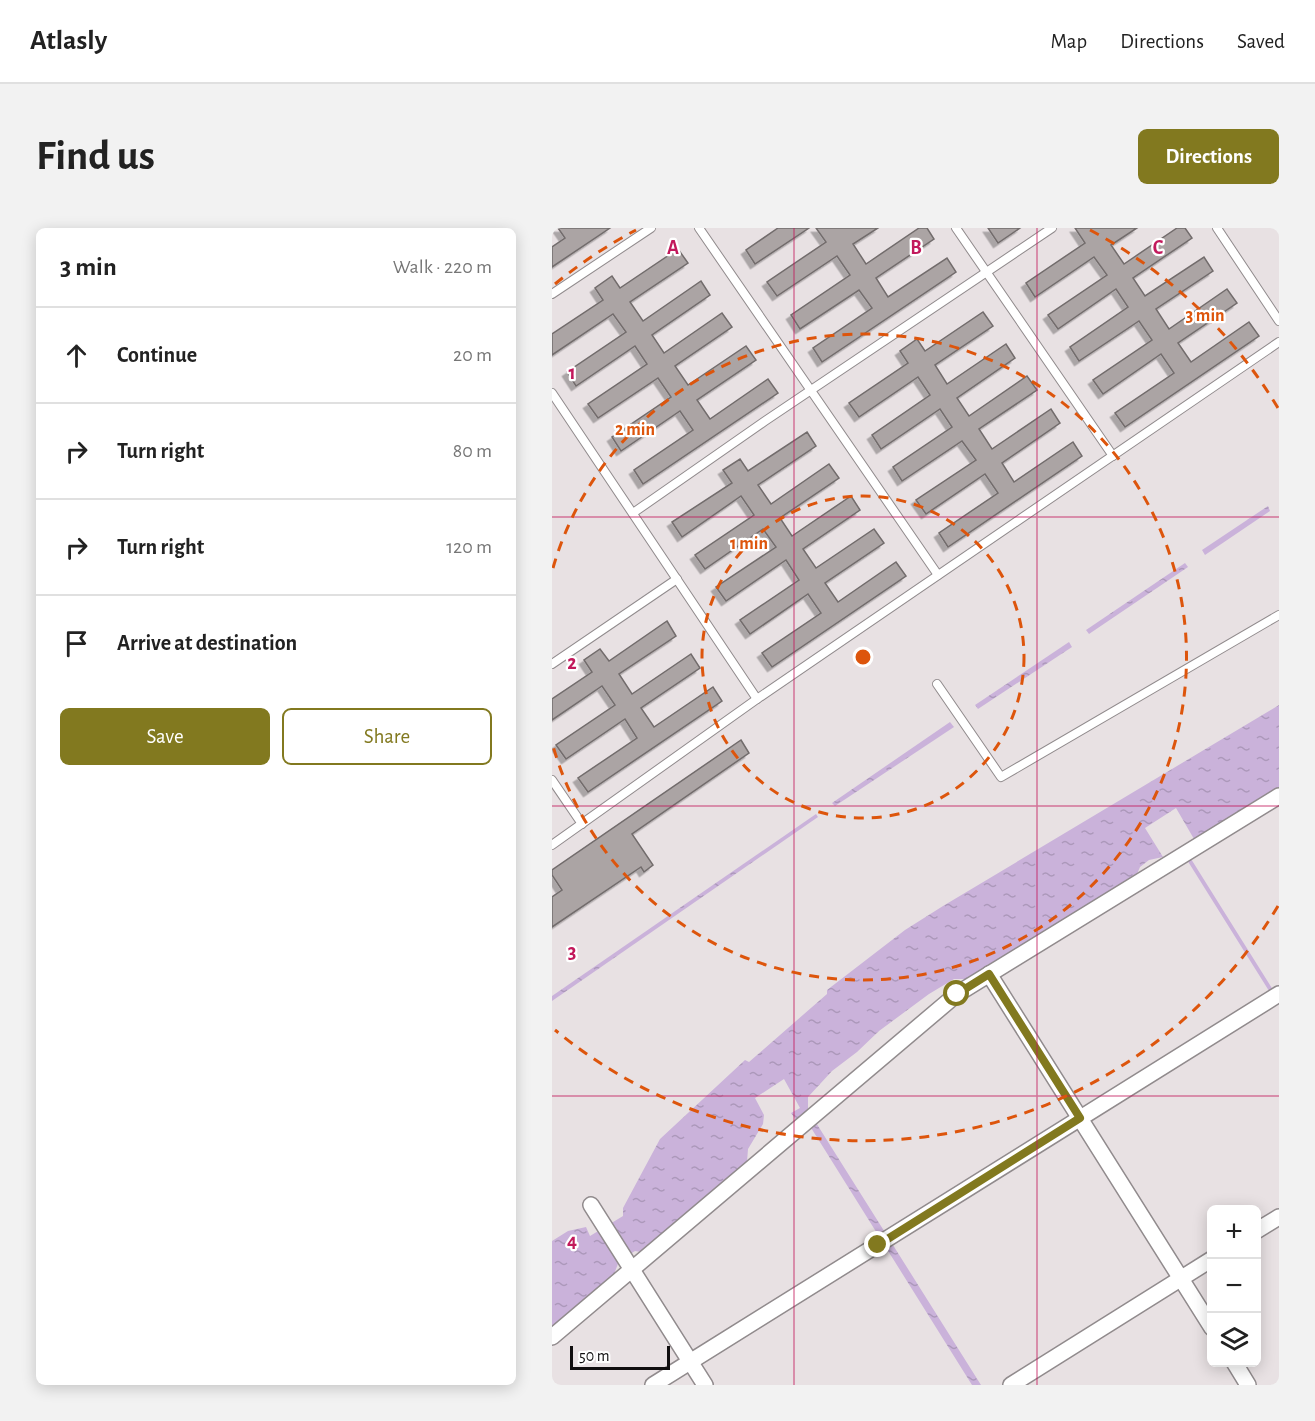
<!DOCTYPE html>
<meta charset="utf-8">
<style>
body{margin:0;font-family:"Alegreya Sans",sans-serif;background:#f2f2f2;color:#222}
.controls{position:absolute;right:18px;bottom:18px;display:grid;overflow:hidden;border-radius:9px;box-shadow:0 3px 15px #0003}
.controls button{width:54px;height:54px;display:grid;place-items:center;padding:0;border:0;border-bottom:2px solid #e0e0e0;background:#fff;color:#222;font:30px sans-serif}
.scale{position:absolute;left:18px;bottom:15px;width:100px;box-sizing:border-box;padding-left:6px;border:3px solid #100e0f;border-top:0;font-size:16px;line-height:21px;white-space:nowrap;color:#100e0f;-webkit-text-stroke:4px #fff;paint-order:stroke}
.stop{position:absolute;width:18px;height:18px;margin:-14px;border:4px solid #82791f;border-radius:50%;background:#fff}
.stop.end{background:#82791f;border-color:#fff;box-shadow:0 2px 6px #0008}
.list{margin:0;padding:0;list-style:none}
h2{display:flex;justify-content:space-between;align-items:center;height:78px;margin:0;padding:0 24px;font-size:26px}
h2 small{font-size:20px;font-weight:400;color:#767676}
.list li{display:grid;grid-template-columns:39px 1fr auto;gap:18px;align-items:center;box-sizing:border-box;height:96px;padding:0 24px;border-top:2px solid #e0e0e0}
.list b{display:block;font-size:22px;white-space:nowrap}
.list em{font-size:20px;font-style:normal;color:#767676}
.actions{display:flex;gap:12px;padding:18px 24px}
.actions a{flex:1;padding:14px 0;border:2px solid #82791f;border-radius:9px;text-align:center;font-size:21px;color:#82791f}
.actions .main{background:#82791f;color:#fff}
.icon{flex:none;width:33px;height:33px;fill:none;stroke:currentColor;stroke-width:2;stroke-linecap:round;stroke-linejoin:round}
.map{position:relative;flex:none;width:727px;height:1157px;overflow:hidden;border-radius:9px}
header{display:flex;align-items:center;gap:36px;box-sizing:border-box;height:84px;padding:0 30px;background:#fff;border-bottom:2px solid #e0e0e0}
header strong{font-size:28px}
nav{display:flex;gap:33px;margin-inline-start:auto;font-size:21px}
.intro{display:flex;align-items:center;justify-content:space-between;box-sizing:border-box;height:144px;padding:0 36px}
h1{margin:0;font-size:42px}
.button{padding:15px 27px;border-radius:9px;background:#82791f;color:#fff;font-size:21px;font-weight:700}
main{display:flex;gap:36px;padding:0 36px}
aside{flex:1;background:#fff;border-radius:9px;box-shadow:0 3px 15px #0003}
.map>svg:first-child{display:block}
.water{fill:url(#water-ripples)}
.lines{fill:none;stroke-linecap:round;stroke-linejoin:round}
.stream{stroke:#cab2da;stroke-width:4}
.building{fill:#aba4a4;stroke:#726c6c;stroke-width:1.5;filter:url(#shadow)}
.service-casing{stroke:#918b8d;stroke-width:10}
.minor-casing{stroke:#918b8d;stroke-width:18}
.service{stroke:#fff;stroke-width:8}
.minor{stroke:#fff;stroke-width:15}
.route{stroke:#82791f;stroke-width:8}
.grid{fill:none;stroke:#c2185b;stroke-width:1.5;stroke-opacity:0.55}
.ring{fill:none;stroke:#dd550c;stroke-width:3;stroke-dasharray:10 8}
.grid-label{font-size:20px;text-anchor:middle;font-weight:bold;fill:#c2185b;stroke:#fff;stroke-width:4.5;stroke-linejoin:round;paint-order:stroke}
.centre{fill:#dd550c;stroke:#fff;stroke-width:3}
.ring-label{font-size:18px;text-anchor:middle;font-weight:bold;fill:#dd550c;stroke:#fff;stroke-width:4.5;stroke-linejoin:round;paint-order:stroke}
</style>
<header>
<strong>Atlasly</strong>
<nav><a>Map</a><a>Directions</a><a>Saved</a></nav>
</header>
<div class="intro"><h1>Find us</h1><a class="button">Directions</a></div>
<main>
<aside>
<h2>3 min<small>Walk · 220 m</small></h2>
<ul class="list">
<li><svg class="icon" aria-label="ahead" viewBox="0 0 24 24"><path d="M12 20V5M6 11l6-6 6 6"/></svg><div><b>Continue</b></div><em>20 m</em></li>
<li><svg class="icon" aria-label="right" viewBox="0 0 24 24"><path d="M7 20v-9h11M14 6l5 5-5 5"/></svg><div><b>Turn right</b></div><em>80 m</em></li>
<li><svg class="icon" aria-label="right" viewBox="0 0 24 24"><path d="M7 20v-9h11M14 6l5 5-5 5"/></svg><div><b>Turn right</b></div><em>120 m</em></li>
<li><svg class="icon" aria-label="arrive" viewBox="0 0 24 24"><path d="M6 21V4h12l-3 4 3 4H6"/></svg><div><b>Arrive at destination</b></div></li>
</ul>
<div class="actions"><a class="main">Save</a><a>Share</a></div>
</aside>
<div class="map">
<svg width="727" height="1157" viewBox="0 0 727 1157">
<defs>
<pattern id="water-ripples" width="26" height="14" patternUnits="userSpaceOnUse" patternTransform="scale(1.5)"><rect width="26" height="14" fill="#cab2da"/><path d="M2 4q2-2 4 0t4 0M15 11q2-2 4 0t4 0" fill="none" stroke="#ac98ba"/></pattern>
<filter id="shadow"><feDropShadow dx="-4.5" dy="4.5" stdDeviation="0" flood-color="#0004"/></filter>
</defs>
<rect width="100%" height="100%" fill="#e8e1e3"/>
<g class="water">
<polygon points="716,278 718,283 653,327 650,322"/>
<polygon points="633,335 636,339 537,406 534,402"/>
<polygon points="517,414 520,419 426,481 423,477"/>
<polygon points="727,477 727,559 642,611 624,580 593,600 611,629 597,632 588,639 585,646 435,739 413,751 402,751 377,766 327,803 305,824 280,843 256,869 256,882 429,1157 420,1157 251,887 244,892 239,885 248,880 232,851 203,870 212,887 211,896 196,921 195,934 89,1024 83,1023 67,1033 61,1049 0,1100 0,1013 16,1003 34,999 38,1008 71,988 71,980 108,911 193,832 197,834 275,766 275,762 353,702 391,678"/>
<polygon points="398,494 402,499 283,578 280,575"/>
<polygon points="264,586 266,589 0,773 0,768"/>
</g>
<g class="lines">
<polyline class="stream" points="638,633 720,764"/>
</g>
<g class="building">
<polygon points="6,0 58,0 0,39 0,19 13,10"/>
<polygon points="226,0 257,0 203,36 194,22"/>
<polygon points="264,0 326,0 301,16 314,36 367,0 375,0 382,11 324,50 336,69 395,30 404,44 270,134 261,120 320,80 307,62 248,101 239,87 298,47 285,28 225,68 215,54 274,14"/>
<polygon points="436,0 468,0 446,15"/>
<polygon points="523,0 585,0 559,17 572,36 625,0 633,0 640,10 581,50 593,68 652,29 661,43 604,81 617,101 675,61 685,75 626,115 639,134 697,94 707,108 573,199 563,185 622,145 609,126 551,166 541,152 600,112 587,93 527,133 518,119 576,79 564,61 506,101 496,87 555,47 542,29 483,69 474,55 533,15"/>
<polygon points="126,21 136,35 78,74 91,93 149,53 158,67 100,107 112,125 170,85 180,99 123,138 136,157 194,118 204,132 145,172 158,191 216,151 226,165 91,256 82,242 141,202 128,183 69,223 60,209 119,169 106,150 46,190 36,176 95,136 83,118 24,158 15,144 74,104 61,86 0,127 0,106 51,72 43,60 60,48 68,60"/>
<polygon points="431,84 441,98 383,137 395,156 454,116 463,130 405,170 417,188 475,148 485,162 427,201 440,221 499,181 508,195 450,235 462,254 521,214 530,228 396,319 387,305 446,265 433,246 374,286 364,272 424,232 410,213 350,253 341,239 400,199 388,181 329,221 320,207 378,167 366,149 307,189 297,175 356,135 348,123 365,111 373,123"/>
<polygon points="255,204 264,218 206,257 219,276 277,236 287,250 228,290 240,308 299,268 308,282 251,321 264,340 322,301 332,315 273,355 286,374 344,334 354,348 220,439 210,425 269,385 256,366 198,406 188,392 247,352 234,332 174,373 164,359 224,319 211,301 153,341 143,327 202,287 189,268 130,309 120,294 180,255 171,242 188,231 196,243"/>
<polygon points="115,393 124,408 67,446 80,466 139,426 148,440 89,480 102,499 161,459 170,473 36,564 26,550 85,510 73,491 14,531 4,517 63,477 50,458 0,492 0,471 40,444 32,432 48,421 57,433"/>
<polygon points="189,512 197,525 80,606 101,637 92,644 89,639 0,699 0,669 10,662 0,647 0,642"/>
</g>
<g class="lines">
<defs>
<g id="service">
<polyline points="147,0 386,347"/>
<polyline points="404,0 561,228"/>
<polyline points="665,0 727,93"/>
<polyline points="0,66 99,0"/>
<polyline points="0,165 205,471"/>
<polyline points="81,285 213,193 500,0"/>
<polyline points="0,436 125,351"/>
<polyline points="385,456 449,549 727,387"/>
<polyline points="0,552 30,596"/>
<polyline points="0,617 205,471 727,114"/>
</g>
<g id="minor">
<polyline points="437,746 660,1100"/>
<polyline points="39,977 153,1157"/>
<polyline points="704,1003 727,989"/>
<polyline points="0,1109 405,766 727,568"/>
<polyline points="682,1134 696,1157"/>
<polyline points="101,1157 727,766"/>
<polyline points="459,1157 660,1031"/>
</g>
</defs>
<use href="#service" class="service-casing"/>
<use href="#minor" class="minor-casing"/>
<use href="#service" class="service"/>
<use href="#minor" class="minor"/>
</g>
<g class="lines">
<polyline class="route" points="326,1017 528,890 437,746 405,766"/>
</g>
<path class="grid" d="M 242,0 L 242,1157M 485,0 L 485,1157M 0,289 L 727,289M 0,578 L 727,578M 0,868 L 727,868"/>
<g class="ring">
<circle cx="311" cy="429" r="161"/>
<path d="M1 340A323 323 0 1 1 1 518"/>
<path d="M726 678A484 484 0 0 1 3 802M3 56A484 484 0 0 1 84 2M538 2A484 484 0 0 1 726 180"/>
</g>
<g class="grid-label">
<text x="121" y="26">A</text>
<text x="364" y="26">B</text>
<text x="606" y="26">C</text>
<text x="20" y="151">1</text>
<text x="20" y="441">2</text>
<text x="20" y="730">3</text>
<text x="20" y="1019">4</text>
</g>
<circle cx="311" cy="429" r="9" class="centre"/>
<g class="ring-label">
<text x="653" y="93">3 min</text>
<text x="83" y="207">2 min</text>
<text x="197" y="321">1 min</text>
</g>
</svg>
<div class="controls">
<button>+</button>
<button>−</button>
<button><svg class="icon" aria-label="layers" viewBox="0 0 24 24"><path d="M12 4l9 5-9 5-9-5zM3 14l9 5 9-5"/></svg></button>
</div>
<div class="scale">50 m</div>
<div class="stop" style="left:405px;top:766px"></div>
<div class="stop end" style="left:326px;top:1017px"></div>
</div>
</main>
